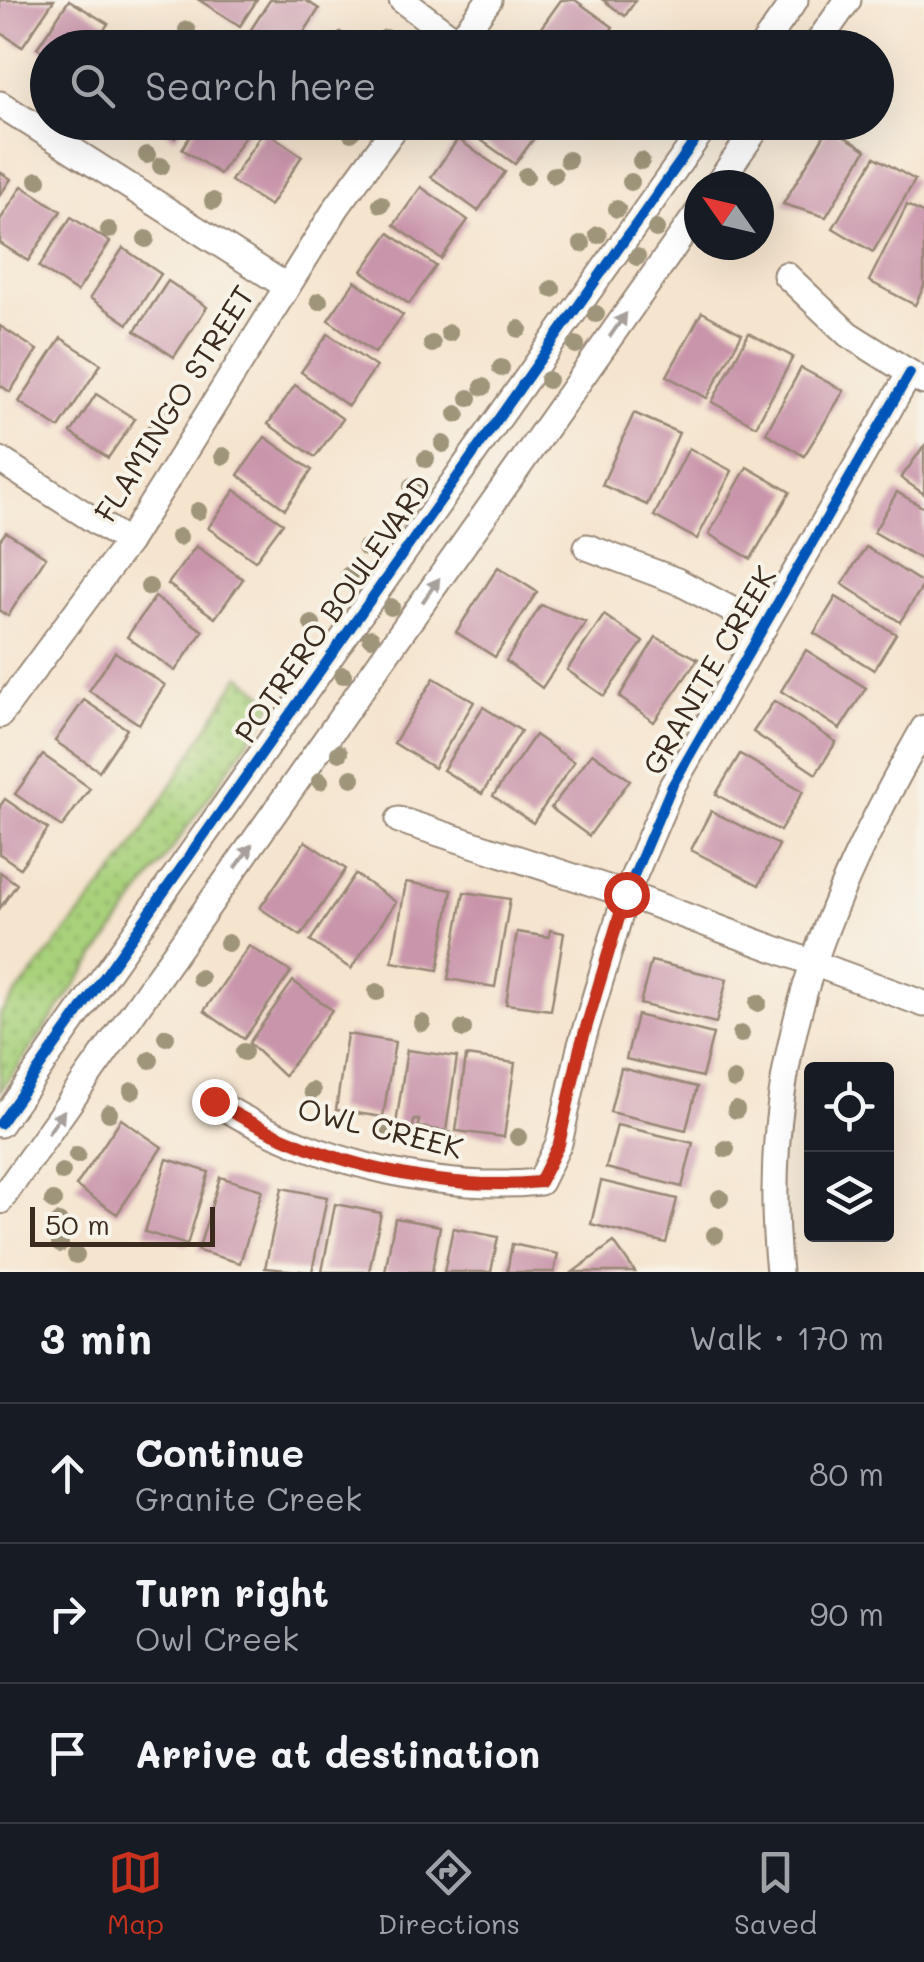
<!DOCTYPE html>
<meta charset="utf-8">
<style>
body{margin:0;font-family:Mali,sans-serif;background:#242831;color:#f1f3f6}
.controls{position:absolute;right:30px;bottom:30px;display:grid;overflow:hidden;border-radius:10px;box-shadow:0 10px 40px #0002}
.controls button{width:90px;height:90px;display:grid;place-items:center;padding:0;border:0;border-bottom:2px solid #363941;background:#171b24;color:#f1f3f6;font:50px sans-serif}
.compass{position:absolute;left:684px;top:170px;width:90px;height:90px;border-radius:50%;background:#171b24;box-shadow:0 10px 40px #0002;rotate:304deg}
.scale{position:absolute;left:30px;bottom:25px;width:185px;box-sizing:border-box;padding-left:10px;border:5px solid #3b2a1e;border-top:0;font-size:28px;line-height:35px;white-space:nowrap;color:#3b2a1e;-webkit-text-stroke:8px #f7f3e8;paint-order:stroke}
.stop{position:absolute;width:30px;height:30px;margin:-22px;border:8px solid #c8321e;border-radius:50%;background:#fff}
.stop.end{background:#c8321e;border-color:#fff;box-shadow:0 2px 10px #0008}
.list{margin:0;padding:0;list-style:none}
h2{display:flex;justify-content:space-between;align-items:center;height:130px;margin:0;padding:0 40px;font-size:42px}
h2 small{font-size:32px;font-weight:400;color:#9ea1a6}
.list li{display:grid;grid-template-columns:65px 1fr auto;gap:30px;align-items:center;box-sizing:border-box;height:140px;padding:0 40px;border-top:2px solid #363941}
.list b{display:block;font-size:38px;white-space:nowrap}
.list p{margin:0;font-size:32px;white-space:nowrap;color:#9ea1a6}
.list em{font-size:32px;font-style:normal;color:#9ea1a6}
.icon{flex:none;width:55px;height:55px;fill:none;stroke:currentColor;stroke-width:2;stroke-linecap:round;stroke-linejoin:round}
.map{position:relative;flex:none;width:924px;height:1272px;overflow:hidden}
.search{position:absolute;background:#171b24;box-shadow:0 10px 40px #0002;left:30px;right:30px;top:30px;height:110px;display:flex;align-items:center;gap:25px;box-sizing:border-box;padding:0 35px;border-radius:55px;color:#9ea1a6;font-size:38px}
.sheet{height:550px;background:#171b24}
nav{display:flex;justify-content:space-around;align-items:center;box-sizing:border-box;height:140px;border-top:2px solid #363941;background:#171b24;font-size:28px;color:#9ea1a6}
nav a{display:grid;justify-items:center;gap:5px}
nav .on{color:#c8321e}
.map>svg:first-child{display:block}
.grass{fill:url(#grass-dots);stroke:#727e4d;stroke-width:2.5}
.building{fill:#c995ab}
.lines{fill:none;stroke-linecap:round;stroke-linejoin:round}
.minor-casing{stroke:#988776;stroke-width:29}
.minor{stroke:#fff;stroke-width:25}
.cycleway-casing{stroke:#f7f3e8;stroke-width:16}
.cycleway{stroke:#0057b8;stroke-width:10}
.tree{fill:#9e957a}
.oneway{fill:#a79f9a}
.route{stroke:#c8321e;stroke-width:12}
.labels{text-anchor:middle;stroke-width:8;stroke-linejoin:round;paint-order:stroke}
.street-label{font-size:30px;fill:#3b2a1e;stroke:#f7f3e8}
</style>
<div class="map">
<svg width="924" height="1272" viewBox="0 0 924 1272">
<defs>
<pattern id="grass-dots" width="8" height="8" patternUnits="userSpaceOnUse" patternTransform="scale(2.5)"><rect width="8" height="8" fill="#a8d17c"/><path d="M2 2h.1M6 6h.1" fill="none" stroke="#8aaa65" stroke-width="1.8" stroke-linecap="round"/></pattern>
</defs>
<rect width="100%" height="100%" fill="#f7f3e8"/>
<filter id="ink" filterUnits="userSpaceOnUse"><feTurbulence type="fractalNoise" baseFrequency=".01" numOctaves="2"/><feDisplacementMap in="SourceGraphic" scale="20" xChannelSelector="R" yChannelSelector="G"/><feConvolveMatrix kernelMatrix="1 2 1 2 8 2 1 2 1" color-interpolation-filters="sRGB"/></filter>
<filter id="wash" filterUnits="userSpaceOnUse"><feTurbulence type="fractalNoise" baseFrequency=".0048" numOctaves="4" result="noise"/><feDisplacementMap in="SourceGraphic" scale="40" xChannelSelector="R" yChannelSelector="G"/><feGaussianBlur stdDeviation="2.25" result="paint"/><feColorMatrix in="noise" values="0 0 0 0 0 0 0 0 0 0 0 0 0 0 0 0 0 1.4 0 .05"/><feComposite in="paint" operator="in"/></filter>
<g filter="url(#wash)">
<rect width="100%" height="100%" fill="#f5e4ce"/>
<polygon class="grass" points="240,675 275,703 0,1092 0,1014 128,855"/>
<g id="blocks">
<g class="building">
<polygon points="0,0 54,0 22,47 0,32"/>
<polygon points="69,0 108,24 92,48 48,48 48,55 37,48"/>
<polygon points="199,0 257,0 240,26"/>
<polygon points="270,0 305,0 319,9 294,48 269,48 248,34"/>
<polygon points="561,0 575,0 613,27 598,48 560,48 538,32"/>
<polygon points="603,0 636,0 625,16"/>
<polygon points="340,32 365,48 330,48"/>
<polygon points="117,34 137,48 109,48"/>
<polygon points="152,122 185,122 175,138"/>
<polygon points="199,122 253,124 220,174 182,149"/>
<polygon points="474,122 538,122 543,126 515,164 468,131"/>
<polygon points="829,127 866,150 826,217 783,204"/>
<polygon points="264,130 302,156 270,206 231,181"/>
<polygon points="458,139 505,172 478,211 431,177"/>
<polygon points="875,157 915,180 873,252 833,228"/>
<polygon points="0,172 11,179 0,195"/>
<polygon points="22,186 61,211 28,261 0,243 0,220"/>
<polygon points="421,187 468,220 441,259 394,225"/>
<polygon points="907,205 924,214 924,286 915,305 869,281"/>
<polygon points="71,217 110,242 77,292 39,267"/>
<polygon points="389,233 436,266 409,304 362,271"/>
<polygon points="123,248 161,274 128,324 90,298"/>
<polygon points="168,281 207,307 174,357 135,331"/>
<polygon points="355,281 403,315 375,353 328,320"/>
<polygon points="702,312 742,334 707,398 667,376"/>
<polygon points="0,326 37,350 10,392 0,385"/>
<polygon points="749,333 793,357 756,426 712,402"/>
<polygon points="328,334 376,367 348,406 301,372"/>
<polygon points="61,338 101,364 59,428 19,402"/>
<polygon points="801,368 844,391 804,456 766,433"/>
<polygon points="295,385 343,419 315,457 268,424"/>
<polygon points="96,394 135,419 108,458 71,433"/>
<polygon points="634,413 679,433 647,505 602,485"/>
<polygon points="265,437 312,470 285,509 238,475"/>
<polygon points="924,446 924,494 901,478"/>
<polygon points="689,448 732,471 697,539 654,516"/>
<polygon points="747,467 790,492 751,559 709,534"/>
<polygon points="235,490 283,523 255,561 208,528"/>
<polygon points="897,492 924,508 924,561 874,532"/>
<polygon points="6,532 46,557 8,616 0,611 0,540"/>
<polygon points="196,546 243,579 215,618 168,584"/>
<polygon points="866,547 924,584 900,622 842,584"/>
<polygon points="498,567 537,592 495,657 456,632"/>
<polygon points="155,597 203,631 175,671 127,637"/>
<polygon points="836,597 896,634 874,670 814,633"/>
<polygon points="541,605 586,622 542,688 506,661"/>
<polygon points="604,615 643,642 604,696 567,670"/>
<polygon points="656,637 698,659 654,722 619,697"/>
<polygon points="806,650 866,688 840,729 781,691"/>
<polygon points="115,652 165,685 139,724 89,691"/>
<polygon points="434,678 474,702 434,768 394,743"/>
<polygon points="84,700 127,729 99,771 55,741"/>
<polygon points="774,701 836,742 816,774 753,732"/>
<polygon points="483,707 521,731 482,794 443,770"/>
<polygon points="535,735 574,762 533,823 493,796"/>
<polygon points="592,753 630,780 589,836 551,808"/>
<polygon points="740,754 803,791 780,831 716,794"/>
<polygon points="43,755 90,788 62,827 15,794"/>
<polygon points="5,799 48,829 20,868 0,854 0,806"/>
<polygon points="711,811 779,845 759,885 691,850"/>
<polygon points="305,841 346,869 301,936 260,908"/>
<polygon points="0,872 17,884 0,908"/>
<polygon points="355,874 396,902 351,969 310,941"/>
<polygon points="406,882 452,890 438,970 392,962"/>
<polygon points="464,892 510,899 495,987 448,979"/>
<polygon points="550,930 564,933 551,1010 506,1004 517,932 549,937"/>
<polygon points="249,946 291,972 244,1039 204,1011"/>
<polygon points="651,961 727,979 716,1023 640,1004"/>
<polygon points="293,981 332,1010 284,1076 249,1043"/>
<polygon points="637,1015 713,1034 702,1077 626,1059"/>
<polygon points="347,1034 395,1042 383,1117 336,1110"/>
<polygon points="407,1050 457,1057 446,1131 418,1127 419,1120 414,1120 412,1134 395,1131"/>
<polygon points="466,1056 515,1063 504,1137 456,1131"/>
<polygon points="621,1068 697,1087 686,1130 610,1112"/>
<polygon points="121,1119 162,1147 117,1214 76,1186"/>
<polygon points="617,1125 693,1143 682,1187 606,1168"/>
<polygon points="167,1159 209,1172 187,1245 145,1232"/>
<polygon points="220,1177 262,1190 240,1263 198,1251"/>
<polygon points="601,1181 677,1199 666,1243 591,1224"/>
<polygon points="282,1188 327,1197 312,1272 265,1268"/>
<polygon points="335,1204 381,1213 369,1272 322,1272"/>
<polygon points="395,1218 440,1226 432,1272 385,1272"/>
<polygon points="453,1228 498,1237 491,1272 444,1272"/>
<polygon points="614,1242 635,1272 573,1272"/>
<polygon points="512,1244 558,1254 554,1272 507,1272"/>
</g>
</g>
</g>
<g filter="url(#ink)">
<use href="#blocks" fill-opacity="0" stroke="#988776" stroke-width="2.5"/>
<g class="lines">
<defs>
<g id="minor">
<polyline points="402,0 458,42"/>
<polyline points="454,48 489,0"/>
<polyline points="761,48 795,0"/>
<polyline points="814,48 848,0"/>
<polyline points="0,104 286,286"/>
<polyline points="717,185 761,122"/>
<polyline points="786,275 848,334 924,382"/>
<polyline points="0,460 128,542"/>
<polyline points="587,547 677,581 764,627"/>
<polyline points="0,715 128,542 337,207 399,122"/>
<polyline points="399,820 626,894 924,1004"/>
<path d="M 214,1101 C 303,1158 434,1193 540,1182 L 559,1143 L 580,1048 L 626,894 L 672,786 L 910,373"/>
<polyline points="0,1124 708,122"/>
<polyline points="0,1201 699,211"/>
<path d="M 779,1272 C 757,1063 823,906 924,728"/>
</g>
</defs>
<use href="#minor" class="minor-casing"/>
<use href="#minor" class="minor"/>
<defs>
<g id="cycleway">
<path d="M 214,1101 C 303,1158 434,1193 540,1182 L 559,1143 L 580,1048 L 626,894 L 672,786 L 910,373"/>
<polyline points="0,1124 708,122"/>
</g>
</defs>
<use href="#cycleway" class="cycleway-casing"/>
<use href="#cycleway" class="cycleway"/>
</g>
<g class="tree">
<circle cx="187" cy="30" r="9"/>
<circle cx="386" cy="38" r="9"/>
<circle cx="351" cy="133" r="9"/>
<circle cx="147" cy="155" r="9"/>
<circle cx="568" cy="160" r="9"/>
<circle cx="641" cy="161" r="9"/>
<circle cx="161" cy="166" r="9"/>
<circle cx="554" cy="175" r="9"/>
<circle cx="526" cy="176" r="9"/>
<circle cx="38" cy="180" r="9"/>
<circle cx="631" cy="182" r="9"/>
<circle cx="213" cy="201" r="9"/>
<circle cx="381" cy="204" r="9"/>
<circle cx="617" cy="209" r="9"/>
<circle cx="656" cy="229" r="9"/>
<circle cx="109" cy="230" r="9"/>
<circle cx="598" cy="235" r="9"/>
<circle cx="146" cy="239" r="9"/>
<circle cx="582" cy="244" r="9"/>
<circle cx="637" cy="257" r="9"/>
<circle cx="552" cy="289" r="9"/>
<circle cx="319" cy="301" r="9"/>
<circle cx="596" cy="314" r="9"/>
<circle cx="519" cy="329" r="9"/>
<circle cx="449" cy="333" r="9"/>
<circle cx="432" cy="344" r="9"/>
<circle cx="576" cy="345" r="9"/>
<circle cx="501" cy="368" r="9"/>
<circle cx="548" cy="380" r="9"/>
<circle cx="483" cy="387" r="9"/>
<circle cx="469" cy="398" r="9"/>
<circle cx="166" cy="410" r="9"/>
<circle cx="457" cy="414" r="9"/>
<circle cx="154" cy="431" r="9"/>
<circle cx="443" cy="444" r="9"/>
<circle cx="223" cy="456" r="9"/>
<circle cx="426" cy="459" r="9"/>
<circle cx="131" cy="465" r="9"/>
<circle cx="412" cy="486" r="9"/>
<circle cx="198" cy="511" r="9"/>
<circle cx="395" cy="522" r="9"/>
<circle cx="179" cy="537" r="9"/>
<circle cx="366" cy="548" r="9"/>
<circle cx="349" cy="575" r="9"/>
<circle cx="149" cy="587" r="9"/>
<circle cx="391" cy="607" r="9"/>
<circle cx="312" cy="624" r="9"/>
<circle cx="371" cy="638" r="9"/>
<circle cx="343" cy="675" r="9"/>
<circle cx="339" cy="753" r="9"/>
<circle cx="352" cy="778" r="9"/>
<circle cx="320" cy="781" r="9"/>
<circle cx="228" cy="943" r="9"/>
<circle cx="200" cy="978" r="9"/>
<circle cx="377" cy="992" r="9"/>
<circle cx="758" cy="1003" r="9"/>
<circle cx="422" cy="1023" r="9"/>
<circle cx="463" cy="1029" r="9"/>
<circle cx="741" cy="1034" r="9"/>
<circle cx="166" cy="1037" r="9"/>
<circle cx="244" cy="1052" r="9"/>
<circle cx="150" cy="1060" r="9"/>
<circle cx="734" cy="1080" r="9"/>
<circle cx="132" cy="1091" r="9"/>
<circle cx="312" cy="1091" r="9"/>
<circle cx="736" cy="1110" r="9"/>
<circle cx="109" cy="1113" r="9"/>
<circle cx="388" cy="1135" r="9"/>
<circle cx="518" cy="1137" r="9"/>
<circle cx="449" cy="1140" r="9"/>
<circle cx="726" cy="1149" r="9"/>
<circle cx="77" cy="1155" r="9"/>
<circle cx="62" cy="1172" r="9"/>
<circle cx="720" cy="1198" r="9"/>
<circle cx="53" cy="1201" r="9"/>
<circle cx="59" cy="1222" r="9"/>
<circle cx="715" cy="1235" r="9"/>
<circle cx="60" cy="1244" r="9"/>
<circle cx="76" cy="1255" r="9"/>
</g>
<defs><path id="oneway-solid" d="M-6-.8H1V-3.2L6.5 0L1 3.2V.8H-6Z" transform="scale(2.5)"/></defs>
<g class="oneway">
<use href="#oneway-solid" transform="translate(618 325) rotate(-55)"/>
<use href="#oneway-solid" transform="translate(431 590) rotate(-55)"/>
<use href="#oneway-solid" transform="translate(244 856) rotate(-55)"/>
<use href="#oneway-solid" transform="translate(56 1122) rotate(-55)"/>
</g>
</g>
<g class="lines" filter="url(#ink)">
<path class="route" d="M 214,1101 C 303,1158 434,1193 540,1182 L 559,1144 L 580,1048 L 626,894"/>
</g>
<g class="labels">
<g class="street-label">
<text transform="translate(175 404) rotate(-58)" y="10">FLAMINGO STREET</text>
<text transform="translate(334 609) rotate(-55)" y="10">POTRERO BOULEVARD</text>
<text transform="translate(710 671) rotate(-60)" y="10">GRANITE CREEK</text>
<text transform="translate(380 1129) rotate(14)" y="10">OWL CREEK</text>
</g>
</g>
</svg>
<div class="controls">
<button><svg class="icon" aria-label="locate" viewBox="0 0 24 24"><circle cx="12" cy="12" r="6"/><path d="M12 2v4M12 18v4M2 12h4M18 12h4"/></svg></button>
<button><svg class="icon" aria-label="layers" viewBox="0 0 24 24"><path d="M12 4l9 5-9 5-9-5zM3 14l9 5 9-5"/></svg></button>
</div>
<svg class="compass" viewBox="-18 -18 36 36"><path d="M0-13l5 13h-10z" fill="#e53935"/><path d="M0 13l5-13h-10z" fill="#9ea1a6"/></svg>
<div class="scale">50 m</div>
<div class="stop" style="left:626px;top:894px"></div>
<div class="stop end" style="left:214px;top:1101px"></div>
<div class="search"><svg class="icon" aria-label="search" viewBox="0 0 24 24"><circle cx="10" cy="10" r="6"/><path d="M15 15l6 6"/></svg>Search here</div>
</div>
<section class="sheet">
<h2>3 min<small>Walk · 170 m</small></h2>
<ul class="list">
<li><svg class="icon" aria-label="ahead" viewBox="0 0 24 24"><path d="M12 20V5M6 11l6-6 6 6"/></svg><div><b>Continue</b><p>Granite Creek</p></div><em>80 m</em></li>
<li><svg class="icon" aria-label="right" viewBox="0 0 24 24"><path d="M7 20v-9h11M14 6l5 5-5 5"/></svg><div><b>Turn right</b><p>Owl Creek</p></div><em>90 m</em></li>
<li><svg class="icon" aria-label="arrive" viewBox="0 0 24 24"><path d="M6 21V4h12l-3 4 3 4H6"/></svg><div><b>Arrive at destination</b></div></li>
</ul>
</section>
<nav>
<a class="on"><svg class="icon" aria-label="map" viewBox="0 0 24 24"><path d="M3 6l6-2 6 2 6-2v14l-6 2-6-2-6 2zM9 4v14M15 6v14"/></svg>Map</a>
<a><svg class="icon" aria-label="directions" viewBox="0 0 24 24"><path d="M12 3l9 9-9 9-9-9zM9 14v-3h6M13 9l2 2-2 2"/></svg>Directions</a>
<a><svg class="icon" aria-label="saved" viewBox="0 0 24 24"><path d="M7 4h10v16l-5-4-5 4z"/></svg>Saved</a>
</nav>
